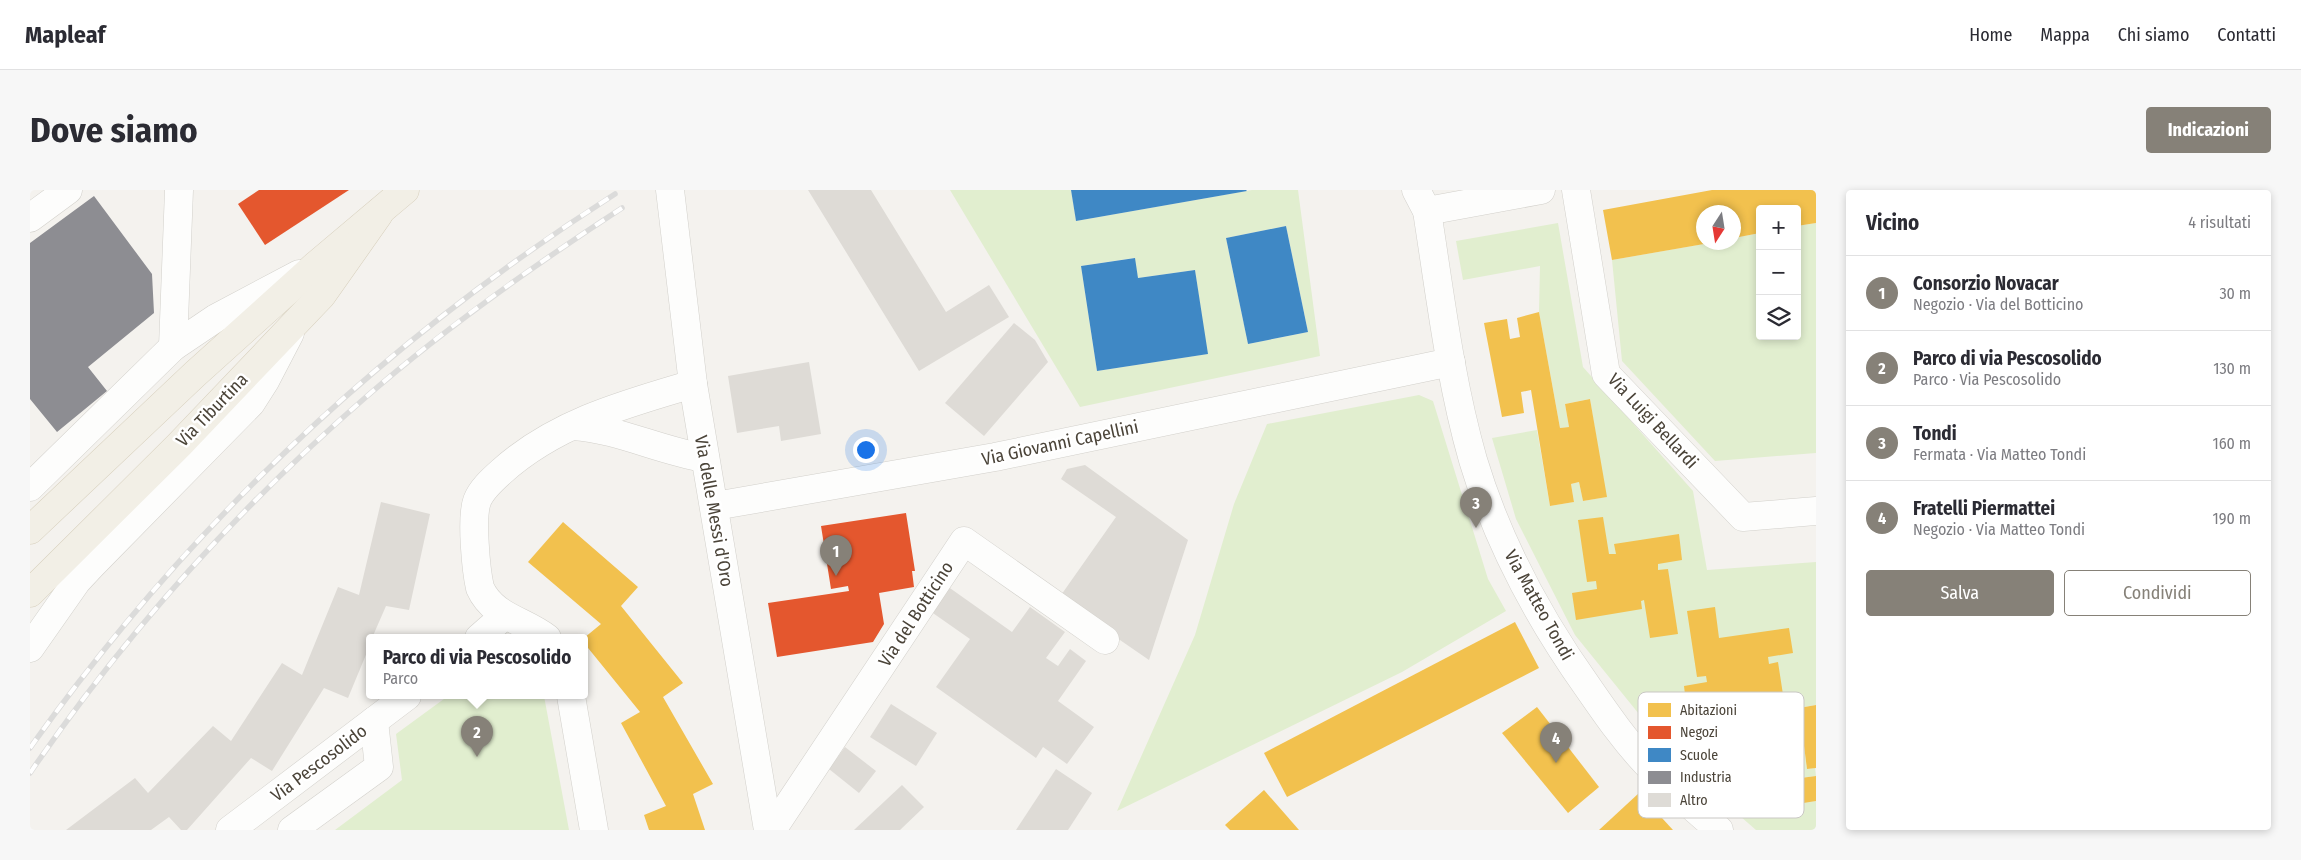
<!DOCTYPE html>
<html lang="it">
<meta charset="utf-8">
<style>
body{margin:0;font-family:"Fira Sans Condensed",sans-serif;background:#f7f7f7;color:#2b2b33}
.controls{position:absolute;right:15px;top:15px;display:grid;overflow:hidden;border-radius:5px;box-shadow:0 2px 8px #0003}
.controls button{width:45px;height:45px;display:grid;place-items:center;padding:0;border:0;border-bottom:1px solid #e1e1e2;background:#fff;color:#2b2b33;font:25px sans-serif}
.compass{position:absolute;left:1666px;top:15px;width:45px;height:45px;border-radius:50%;background:#fff;box-shadow:0 2px 8px #0003;rotate:192deg}
.you{position:absolute;left:835px;top:259px;width:18px;height:18px;margin:-12px;border:4px solid #fff;border-radius:50%;background:#1a73e8;box-shadow:0 0 0 8px #1a73e833}
.badge{display:grid;place-items:center;width:32px;height:32px;border-radius:50%;background:#868178;color:#fff;font-size:16px;font-weight:700}
.pin{position:absolute;translate:-50% -41px;filter:drop-shadow(0 1px 2px #0008)}
.pin::after{content:'';position:absolute;top:26px;width:18px;height:15px;background:inherit;clip-path:polygon(0 0,100% 0,50% 100%)}
.popup{position:absolute;left:336px;top:444px;width:222px;height:65px;box-sizing:border-box;display:grid;place-content:center;border-radius:5px;background:#fff;filter:drop-shadow(0 1px 4px #0005);font-size:16px;white-space:nowrap;color:#7c7c81}
.popup b{font-size:19px;color:#2b2b33}
.popup::after{content:'';position:absolute;left:50%;top:100%;margin-left:-10px;border:10px solid transparent;border-top-color:#fff}
.list{margin:0;padding:0;list-style:none}
h2{display:flex;justify-content:space-between;align-items:center;height:65px;margin:0;padding:0 20px;font-size:21px}
h2 small{font-size:16px;font-weight:400;color:#7c7c81}
.list li{display:grid;grid-template-columns:32px 1fr auto;gap:15px;align-items:center;box-sizing:border-box;height:75px;padding:0 20px;border-top:1px solid #e1e1e2}
.list b{display:block;font-size:19px;white-space:nowrap}
.list p{margin:0;font-size:16px;white-space:nowrap;color:#7c7c81}
.list em{font-size:16px;font-style:normal;color:#7c7c81}
.actions{display:flex;gap:10px;padding:15px 20px}
.actions a{flex:1;padding:11px 0;border:1px solid #868178;border-radius:5px;text-align:center;font-size:18px;color:#868178}
.actions .main{background:#868178;color:#fff}
.icon{flex:none;width:28px;height:28px;fill:none;stroke:currentColor;stroke-width:2;stroke-linecap:round;stroke-linejoin:round}
.map{position:relative;flex:none;width:1786px;height:640px;overflow:hidden;border-radius:5px}
header{display:flex;align-items:center;gap:30px;box-sizing:border-box;height:70px;padding:0 25px;background:#fff;border-bottom:1px solid #e1e1e2}
header strong{font-size:24px}
nav{display:flex;gap:28px;margin-inline-start:auto;font-size:18px}
.intro{display:flex;align-items:center;justify-content:space-between;box-sizing:border-box;height:120px;padding:0 30px}
h1{margin:0;font-size:35px}
.button{padding:12px 22px;border-radius:5px;background:#868178;color:#fff;font-size:18px;font-weight:700}
main{display:flex;gap:30px;padding:0 30px}
aside{flex:1;background:#fff;border-radius:5px;box-shadow:0 2px 8px #0003}
.map>svg:first-child{display:block}
.green{fill:#e1eecf;fill-rule:evenodd}
.homes{fill:#f2c14e}
.shops{fill:#e4572e}
.schools{fill:#3f88c5}
.industry{fill:#8d8d92}
.building{fill:#dedbd6}
.lines{fill:none;stroke-linecap:round;stroke-linejoin:round}
.minor-casing{stroke:#d2d0cb;stroke-width:29}
.major-casing{stroke:#d6cebb;stroke-width:29}
.minor{stroke:#fdfdfc;stroke-width:28}
.major{stroke:#f2efe6;stroke-width:28}
.rail-casing{stroke:#dbdbda;stroke-width:5.5}
.rail{stroke:#fff;stroke-width:4;stroke-dasharray:11;stroke-linecap:butt}
.labels{text-anchor:middle;stroke-width:5;stroke-linejoin:round;paint-order:stroke}
.street-label{font-size:18px;fill:#4b4439;stroke:#fff}
.key{fill:#fff;stroke:#c9c7c4;stroke-width:1}
.key-label{font-size:14px;fill:#4b4439}
</style>
<header>
<strong>Mapleaf</strong>
<nav><a>Home</a><a>Mappa</a><a>Chi siamo</a><a>Contatti</a></nav>
</header>
<div class="intro"><h1>Dove siamo</h1><a class="button">Indicazioni</a></div>
<main>
<div class="map">
<svg width="1786" height="640" viewBox="0 0 1786 640">
<rect width="100%" height="100%" fill="#f4f2ee"/>
<g class="green">
<path d="M 920,0 L 1041,0 L 1046,31 L 1222,0 L 1268,0 L 1290,166 L 1050,217 ZM 1256,36 L 1278,142 L 1218,154 L 1196,48 ZM 1104,68 L 1108,88 L 1165,80 L 1177,164 L 1067,181 L 1051,76 Z"/>
<polygon points="1528,33 1553,177 1663,301 1677,380 1786,372 1786,515 1769,518 1777,579 1785,578 1786,586 1763,589 1767,613 1786,611 1786,640 1726,640 1647,571 1545,445 1486,329 1462,248 1507,240 1520,316 1544,312 1541,294 1549,292 1553,311 1576,307 1560,209 1535,214 1539,237 1530,238 1509,122 1510,76 1433,90 1426,51"/>
<polygon points="1786,33 1786,263 1685,271 1592,171 1582,70 1679,53 1704,52 1704,48 1730,43 1730,146 1767,146 1767,36"/>
<polygon points="1389,205 1403,211 1458,389 1476,421 1372,482 1087,621 1165,445 1204,314 1237,234"/>
<polygon points="418,506 514,506 539,640 305,640 372,590 366,544"/>
</g>
<g class="homes">
<polygon points="1682,0 1786,0 1786,33 1767,36 1767,19 1730,19 1730,43 1704,48 1704,22 1674,22 1674,54 1582,70 1573,20"/>
<polygon points="1509,122 1530,238 1539,237 1535,214 1560,209 1577,307 1553,311 1549,292 1541,294 1544,312 1520,316 1501,200 1491,202 1494,223 1472,227 1454,133 1477,129 1480,149 1490,147 1487,128"/>
<polygon points="1573,327 1579,364 1586,364 1584,354 1649,344 1652,370 1628,374 1628,380 1638,379 1648,444 1620,448 1614,410 1611,411 1612,419 1546,430 1542,403 1567,399 1566,391 1557,392 1548,330"/>
<polygon points="533,332 608,397 591,416 653,493 633,507 683,594 663,604 675,640 619,640 614,625 636,616 591,533 610,522 554,453 554,448 571,434 498,372"/>
<polygon points="1685,417 1689,448 1759,438 1763,463 1738,467 1739,474 1748,472 1758,537 1732,541 1726,503 1719,504 1720,512 1657,521 1654,496 1677,492 1676,486 1667,487 1657,421"/>
<polygon points="1485,432 1509,478 1257,607 1234,563"/>
<polygon points="1786,515 1786,578 1777,579 1769,518"/>
<polygon points="1507,517 1569,597 1538,623 1472,543"/>
<polygon points="1786,586 1786,611 1767,614 1763,589"/>
<polygon points="1234,600 1269,640 1200,640 1195,635"/>
<polygon points="1609,603 1643,640 1569,640"/>
</g>
<g class="shops">
<polygon points="229,0 319,0 235,55 208,14"/>
<polygon points="876,323 885,381 882,381 884,397 849,403 854,434 843,452 747,467 738,413 819,401 818,396 801,399 791,336"/>
</g>
<g class="schools">
<polygon points="1041,0 1216,0 1217,1 1046,31"/>
<polygon points="1256,36 1278,142 1218,154 1196,48"/>
<polygon points="1105,68 1108,88 1165,80 1178,164 1067,181 1051,76"/>
</g>
<polygon class="industry" points="64,6 122,84 124,123 58,177 77,201 27,242 0,209 0,53"/>
<g class="building">
<polygon points="778,0 841,0 916,122 959,95 979,127 889,181"/>
<polygon points="984,133 1005,150 1018,172 954,246 915,213"/>
<polygon points="779,172 791,244 751,251 749,236 707,243 698,186"/>
<polygon points="1055,275 1158,350 1119,470 1029,408 1086,327 1031,289 1037,279"/>
<polygon points="351,312 400,324 379,420 356,416 342,448 340,448 340,455 318,508 294,498 242,581 221,568 157,640 151,640 139,627 121,640 36,640 105,588 118,603 183,536 201,551 252,473 272,485 308,397 329,405"/>
<polygon points="917,396 982,442 1000,417 1035,442 1016,468 1028,476 1040,459 1056,471 1028,511 1064,537 1037,574 1013,557 1006,568 906,497 940,449 900,421"/>
<polygon points="861,514 907,543 886,576 840,547"/>
<polygon points="815,557 846,581 829,603 799,579"/>
<polygon points="1026,579 1062,603 1038,640 986,640"/>
<polygon points="872,595 894,617 870,640 824,640"/>
</g>
<g class="lines">
<defs>
<g id="minor">
<polyline points="640,0 663,194 738,640"/>
<path d="M 1386,0 L 1397,21 C 1410,104 1420,190 1443,270 C 1468,353 1509,429 1559,499 C 1577,525 1595,551 1617,574 C 1639,597 1664,618 1689,640"/>
<polyline points="1546,0 1576,184 1713,327 1786,321"/>
<polyline points="1397,21 1511,0"/>
<polyline points="0,28 38,0"/>
<polyline points="143,157 149,0"/>
<path d="M 543,236 C 589,239 630,261 675,268"/>
<polyline points="0,297 143,157 186,128 269,84"/>
<polyline points="685,316 965,267 1421,172"/>
<polyline points="449,448 474,426"/>
<path d="M 517,448 C 494,430 463,427 450,398 C 446,380 441,328 447,311 C 451,300 462,290 471,282 C 525,233 595,214 663,194"/>
<polyline points="0,458 47,391 61,376 221,213 235,191 260,143"/>
<polyline points="541,506 564,640"/>
<polyline points="200,640 377,506"/>
<polyline points="262,640 349,577 344,531"/>
<polyline points="742,640 934,351 1075,450"/>
</g>
<g id="major">
<polyline points="0,340 165,184 286,75 375,0"/>
<polyline points="0,403 149,255 292,105 349,24"/>
</g>
</defs>
<use href="#minor" class="minor-casing"/>
<use href="#major" class="major-casing"/>
<use href="#minor" class="minor"/>
<use href="#major" class="major"/>
<defs>
<g id="rail">
<path d="M 0,558 C 159,334 353,152 585,4"/>
<path d="M 0,583 C 95,444 208,318 336,207 C 416,137 503,76 592,18"/>
</g>
</defs>
<use href="#rail" class="rail-casing"/>
<use href="#rail" class="rail"/>
</g>
<g class="labels">
<g class="street-label">
<text transform="translate(182 220) rotate(-46)" y="6">Via Tiburtina</text>
<text transform="translate(1623 231) rotate(47)" y="6">Via Luigi Bellardi</text>
<text transform="translate(1030 253) rotate(-12)" y="6">Via Giovanni Capellini</text>
<text transform="translate(684 321) rotate(80)" y="6">Via delle Messi d'Oro</text>
<text transform="translate(1509 415) rotate(61)" y="6">Via Matteo Tondi</text>
<text transform="translate(886 424) rotate(-57)" y="6">Via del Botticino</text>
<text transform="translate(289 573) rotate(-37)" y="6">Via Pescosolido</text>
</g>
</g>
<rect x="1608" y="502" width="166" height="126" rx="8" class="key"/>
<rect x="1618" y="513" width="23" height="14" fill="#f2c14e"/>
<rect x="1618" y="536" width="23" height="13" fill="#e4572e"/>
<rect x="1618" y="558" width="23" height="14" fill="#3f88c5"/>
<rect x="1618" y="581" width="23" height="13" fill="#8d8d92"/>
<rect x="1618" y="603" width="23" height="14" fill="#dedbd6"/>
<g class="key-label">
<text x="1650" y="525">Abitazioni</text>
<text x="1650" y="547">Negozi</text>
<text x="1650" y="570">Scuole</text>
<text x="1650" y="592">Industria</text>
<text x="1650" y="615">Altro</text>
</g>
</svg>
<div class="controls">
<button>+</button>
<button>−</button>
<button><svg class="icon" aria-label="layers" viewBox="0 0 24 24"><path d="M12 4l9 5-9 5-9-5zM3 14l9 5 9-5"/></svg></button>
</div>
<svg class="compass" viewBox="-18 -18 36 36"><path d="M0-13l5 13h-10z" fill="#e53935"/><path d="M0 13l5-13h-10z" fill="#7c7c81"/></svg>
<div class="you"></div>
<div class="pin badge" style="left:806px;top:386px">1</div>
<div class="pin badge" style="left:447px;top:567px">2</div>
<div class="popup"><b>Parco di via Pescosolido</b>Parco</div>
<div class="pin badge" style="left:1446px;top:338px">3</div>
<div class="pin badge" style="left:1526px;top:573px">4</div>
</div>
<aside>
<h2>Vicino<small>4 risultati</small></h2>
<ul class="list">
<li><span class="badge">1</span><div><b>Consorzio Novacar</b><p>Negozio · Via del Botticino</p></div><em>30 m</em></li>
<li><span class="badge">2</span><div><b>Parco di via Pescosolido</b><p>Parco · Via Pescosolido</p></div><em>130 m</em></li>
<li><span class="badge">3</span><div><b>Tondi</b><p>Fermata · Via Matteo Tondi</p></div><em>160 m</em></li>
<li><span class="badge">4</span><div><b>Fratelli Piermattei</b><p>Negozio · Via Matteo Tondi</p></div><em>190 m</em></li>
</ul>
<div class="actions"><a class="main">Salva</a><a>Condividi</a></div>
</aside>
</main>
